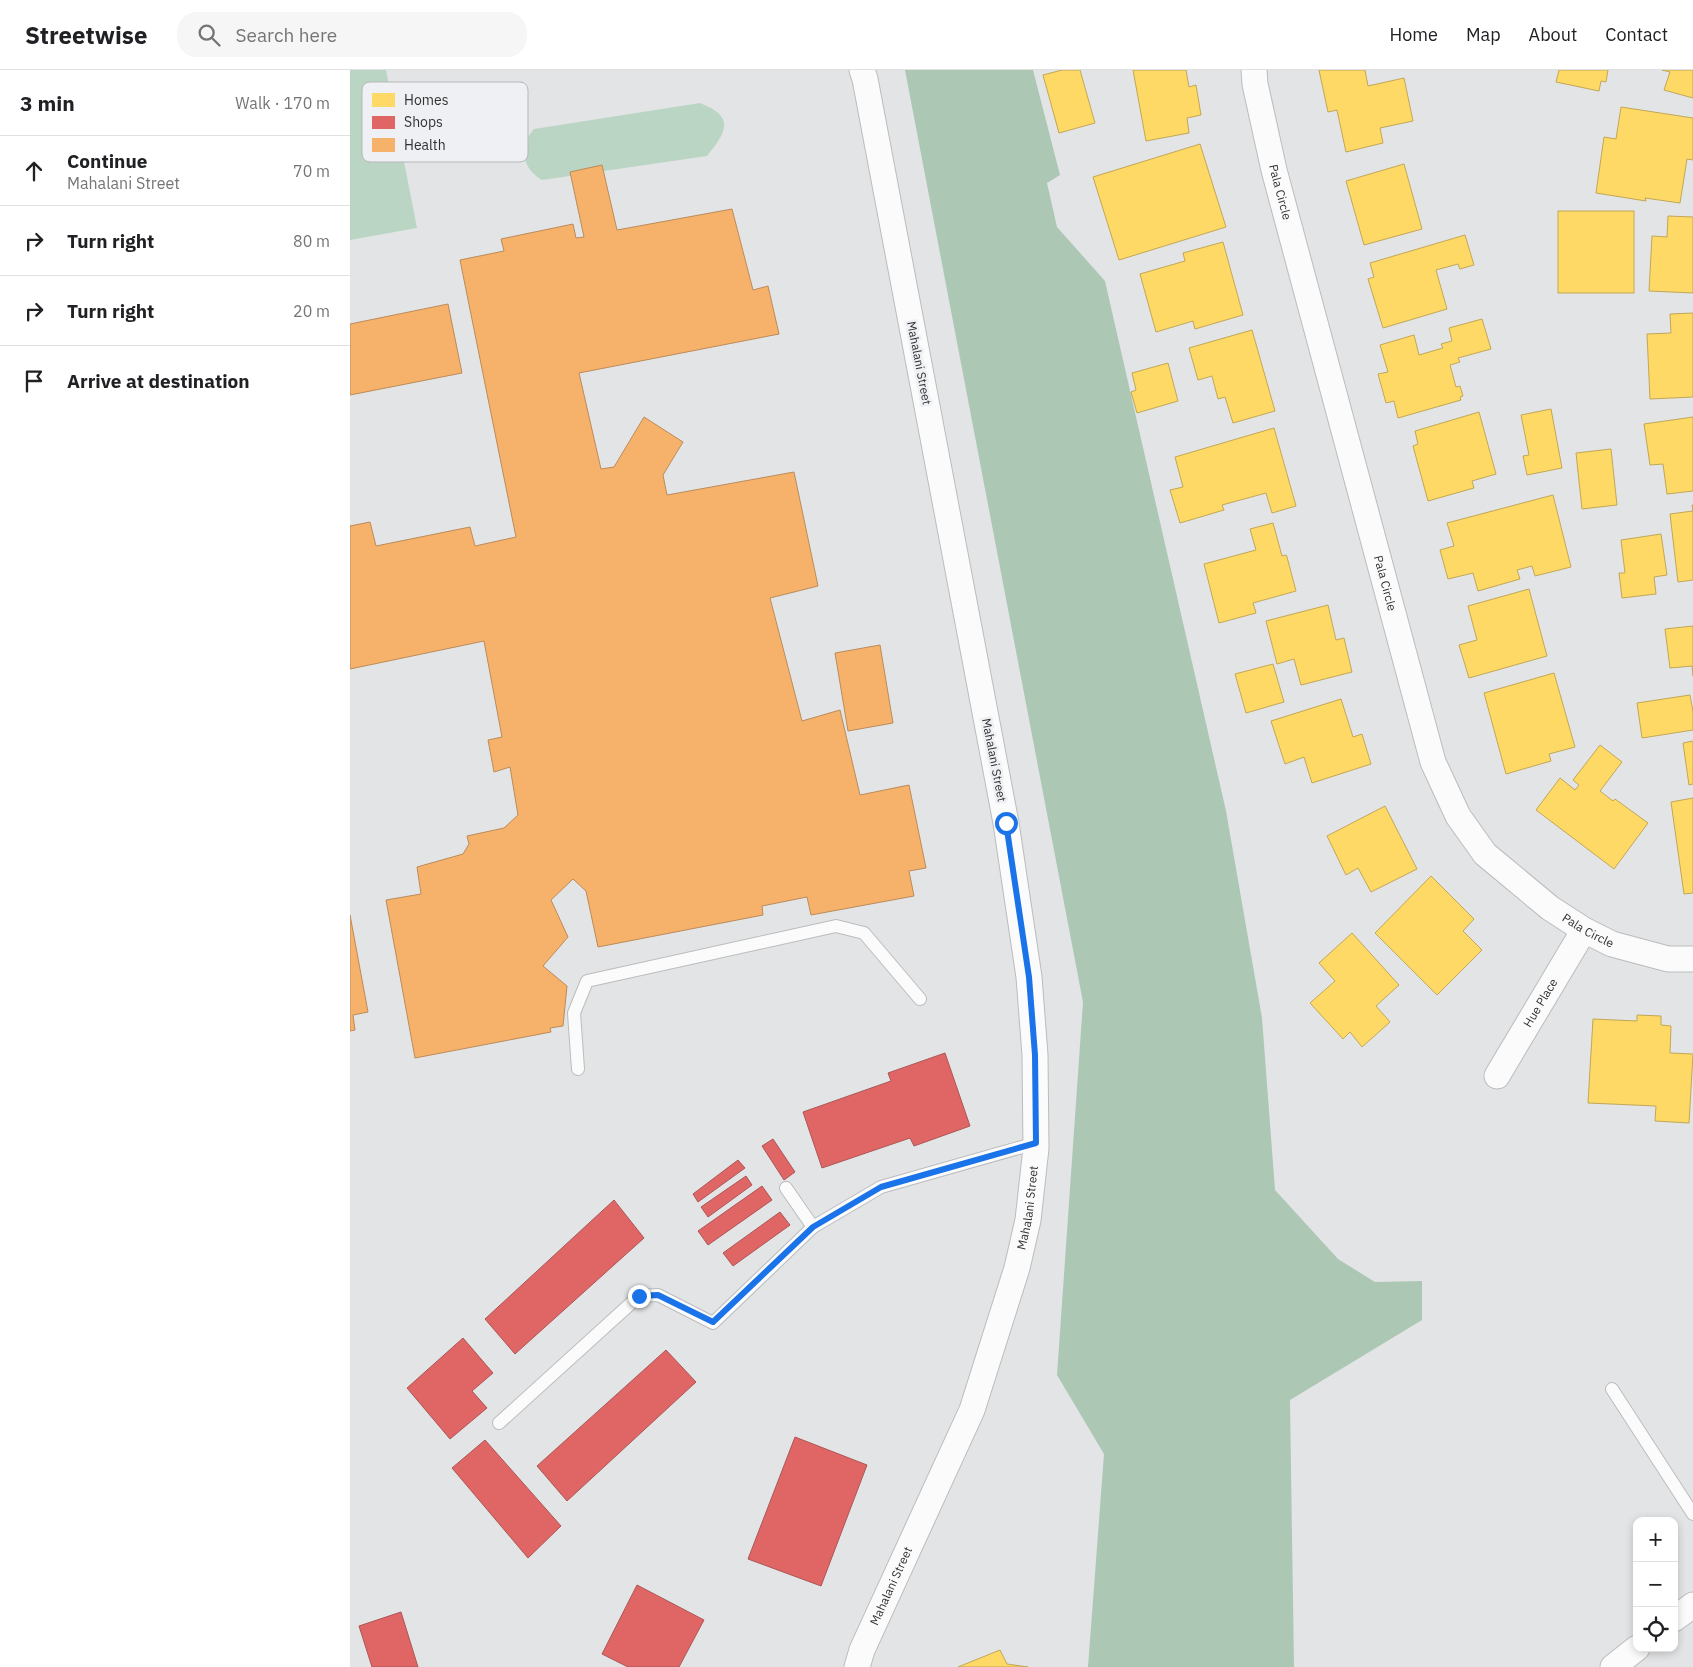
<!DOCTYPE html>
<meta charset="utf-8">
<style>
body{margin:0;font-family:"IBM Plex Sans",sans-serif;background:#f6f6f6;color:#202124}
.controls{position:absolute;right:15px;bottom:15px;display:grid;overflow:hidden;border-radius:10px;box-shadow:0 2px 8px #0003}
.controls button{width:45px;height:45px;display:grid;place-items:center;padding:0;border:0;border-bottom:1px solid #e0e0e0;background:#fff;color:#202124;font:25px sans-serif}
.stop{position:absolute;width:15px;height:15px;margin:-11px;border:4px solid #1a73e8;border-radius:50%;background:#fff}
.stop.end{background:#1a73e8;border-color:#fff;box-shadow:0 1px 5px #0008}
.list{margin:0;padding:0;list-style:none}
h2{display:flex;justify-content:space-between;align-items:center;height:65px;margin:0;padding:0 20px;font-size:21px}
h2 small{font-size:16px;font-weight:400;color:#757577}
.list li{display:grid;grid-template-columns:32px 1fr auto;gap:15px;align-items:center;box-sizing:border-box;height:70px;padding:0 20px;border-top:1px solid #e0e0e0}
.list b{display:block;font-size:19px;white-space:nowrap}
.list p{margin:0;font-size:16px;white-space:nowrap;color:#757577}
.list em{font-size:16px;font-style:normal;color:#757577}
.icon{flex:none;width:28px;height:28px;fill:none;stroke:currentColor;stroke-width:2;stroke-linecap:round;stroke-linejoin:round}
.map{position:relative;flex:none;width:1343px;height:1597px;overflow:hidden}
header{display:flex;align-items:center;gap:30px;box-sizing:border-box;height:70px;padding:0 25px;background:#fff;border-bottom:1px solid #e0e0e0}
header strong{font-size:24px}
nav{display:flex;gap:28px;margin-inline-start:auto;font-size:18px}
.search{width:350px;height:45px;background:#f6f6f6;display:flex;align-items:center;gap:12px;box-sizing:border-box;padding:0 18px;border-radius:20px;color:#757577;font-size:19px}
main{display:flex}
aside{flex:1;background:#fff}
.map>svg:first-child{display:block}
.green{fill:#bbd5c4}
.forest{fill:#adc7b5}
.homes{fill:#ffd966;stroke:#c1a756}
.shops{fill:#e06666;stroke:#ab5656}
.health{fill:#f6b26b;stroke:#bb8b5a}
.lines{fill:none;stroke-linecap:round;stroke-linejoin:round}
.service-casing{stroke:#bbbcbd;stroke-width:14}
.minor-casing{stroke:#bbbcbd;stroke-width:27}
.service{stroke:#fbfbfb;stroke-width:12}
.minor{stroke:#fbfbfb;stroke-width:25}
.route{stroke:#1a73e8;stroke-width:6}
.labels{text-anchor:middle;stroke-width:5;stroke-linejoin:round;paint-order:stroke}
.street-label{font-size:12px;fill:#303132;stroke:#eff0f3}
.key{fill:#eff0f3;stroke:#b6b7b9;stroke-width:1}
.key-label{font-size:14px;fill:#303132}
</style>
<header>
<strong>Streetwise</strong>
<div class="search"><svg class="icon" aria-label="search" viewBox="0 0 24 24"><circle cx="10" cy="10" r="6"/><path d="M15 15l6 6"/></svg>Search here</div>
<nav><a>Home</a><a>Map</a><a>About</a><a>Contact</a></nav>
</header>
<main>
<aside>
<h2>3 min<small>Walk · 170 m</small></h2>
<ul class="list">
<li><svg class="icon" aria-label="ahead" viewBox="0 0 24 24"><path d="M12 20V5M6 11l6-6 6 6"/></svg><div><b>Continue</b><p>Mahalani Street</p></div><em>70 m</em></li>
<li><svg class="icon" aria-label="right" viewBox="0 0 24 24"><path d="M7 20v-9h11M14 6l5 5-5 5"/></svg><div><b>Turn right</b></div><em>80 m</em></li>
<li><svg class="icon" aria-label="right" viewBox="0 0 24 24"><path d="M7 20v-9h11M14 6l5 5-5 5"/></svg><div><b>Turn right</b></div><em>20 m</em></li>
<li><svg class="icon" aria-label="arrive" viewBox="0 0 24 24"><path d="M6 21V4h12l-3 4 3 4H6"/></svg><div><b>Arrive at destination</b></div></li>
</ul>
</aside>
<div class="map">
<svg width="1343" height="1597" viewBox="0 0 1343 1597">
<rect width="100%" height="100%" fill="#e3e4e5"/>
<g class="green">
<polygon points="0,0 36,0 67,158 0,170"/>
<path d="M 350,33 C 386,47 376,62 357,86 L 192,110 C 171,98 169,76 184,59 Z"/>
</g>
<polygon class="forest" points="555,0 683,0 710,105 697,113 707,157 755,211 876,741 912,948 925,1120 988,1189 1025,1212 1072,1211 1072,1250 940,1330 944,1597 738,1597 754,1384 707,1305 733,932"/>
<g class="homes">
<polygon points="712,0 730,0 745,53 709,63 693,5"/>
<polygon points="783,0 836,0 839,17 846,15 851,45 837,48 839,63 796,71"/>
<polygon points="969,0 1015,0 1018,16 1054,8 1063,51 1030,58 1033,73 996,82 987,40 978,42"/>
<polygon points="1209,0 1258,0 1256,12 1251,11 1249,21 1206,12"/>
<polygon points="1312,0 1343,0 1343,28 1314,20 1320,2"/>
<polygon points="1271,37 1343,48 1343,90 1337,89 1330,133 1295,128 1296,131 1246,123 1254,67 1266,69"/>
<polygon points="850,74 876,157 769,190 743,107"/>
<polygon points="1054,94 1072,159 1014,175 996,111"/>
<rect x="1208" y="141" width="76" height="82"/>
<polygon points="1318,146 1343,147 1343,223 1299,221 1302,166 1317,167"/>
<polygon points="1115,165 1124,195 1110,199 1108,194 1086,200 1097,239 1033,258 1018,209 1024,207 1020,193"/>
<polygon points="873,172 893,245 845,259 843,251 806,262 790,204 835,191 833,183"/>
<polygon points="1343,243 1343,327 1300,329 1297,264 1321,263 1320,244"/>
<polygon points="1132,249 1141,279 1108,288 1110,292 1100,295 1106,317 1110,316 1113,326 1110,327 1111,330 1048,348 1044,331 1036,333 1028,304 1038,302 1030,275 1064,265 1069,285 1093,278 1091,274 1102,271 1099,258"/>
<polygon points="902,260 925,341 883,353 875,327 868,329 862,306 848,310 839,278"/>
<polygon points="818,293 828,331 787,343 781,322 786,320 782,303"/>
<polygon points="1201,339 1212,398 1177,405 1173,386 1179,385 1171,345"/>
<polygon points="1129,342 1146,404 1122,411 1124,418 1078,431 1063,376 1068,374 1065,361"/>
<polygon points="1343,347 1343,421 1317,424 1313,394 1300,395 1294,354"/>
<polygon points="924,358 946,436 922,443 916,423 872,435 874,440 830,453 820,420 833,417 825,387"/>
<polygon points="1261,379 1267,435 1232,439 1226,383"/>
<polygon points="1203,425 1221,497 1185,506 1182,496 1167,500 1170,509 1128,521 1123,503 1098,509 1090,480 1104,476 1097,453"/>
<polygon points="1342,435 1343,435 1343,510 1328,512 1320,444 1343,441"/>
<polygon points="923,453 932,486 936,485 937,487 946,521 903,533 906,543 869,553 854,494 906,480 900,459"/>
<polygon points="1311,464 1317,505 1304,507 1306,524 1272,528 1269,503 1275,503 1271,470"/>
<polygon points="1179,519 1197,586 1119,608 1109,575 1127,570 1118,536"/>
<polygon points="978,535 986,570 994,568 1002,602 951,615 944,589 927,594 916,551"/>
<polygon points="1343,556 1343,606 1342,596 1320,598 1315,559"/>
<polygon points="923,594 934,632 896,643 885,604"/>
<polygon points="1204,603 1225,677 1199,684 1201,691 1156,704 1134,623"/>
<polygon points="1340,625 1343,642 1343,660 1292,668 1287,633"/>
<polygon points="991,629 1003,667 1012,664 1021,694 962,713 954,687 935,694 921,651"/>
<polygon points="1343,671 1343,714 1339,715 1333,673"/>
<polygon points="1250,675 1272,692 1250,721 1263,731 1265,729 1298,753 1264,799 1186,740 1210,708 1225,720 1229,715 1223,710"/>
<polygon points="1343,728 1343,823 1334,824 1321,732"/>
<polygon points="1035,736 1067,799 1021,822 1008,798 996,805 977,766"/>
<polygon points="1081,806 1124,849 1113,861 1132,880 1087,925 1025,863"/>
<polygon points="1002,863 1049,915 1026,936 1040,952 1012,977 1000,962 993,969 960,933 985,911 969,893"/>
<polygon points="1287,945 1311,946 1311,955 1321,956 1320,983 1343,984 1339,1053 1305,1051 1306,1036 1238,1033 1243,949 1287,951"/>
<polygon points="650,1580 657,1594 678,1597 608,1597"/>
</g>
<g class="shops">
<polygon points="595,983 620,1056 564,1076 560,1068 472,1098 453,1042 541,1011 538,1003"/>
<polygon points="423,1069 445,1102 434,1110 412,1076"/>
<polygon points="388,1090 395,1098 348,1132 343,1124"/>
<polygon points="396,1106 402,1115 358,1147 351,1137"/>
<polygon points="412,1116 422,1130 358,1175 348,1161"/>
<polygon points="264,1130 294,1168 165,1284 135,1249"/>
<polygon points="430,1142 440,1155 383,1196 373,1183"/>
<polygon points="113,1268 143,1303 122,1321 137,1338 100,1369 57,1318"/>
<polygon points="316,1280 346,1312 217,1431 187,1396"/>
<polygon points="445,1367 517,1395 471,1516 398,1489"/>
<polygon points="135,1370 211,1456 178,1488 102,1398"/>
<polygon points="287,1515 354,1550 329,1597 278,1597 252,1584"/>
<polygon points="51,1542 68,1597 22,1597 9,1556"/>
</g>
<g class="health">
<polygon points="252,95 267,160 382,139 403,220 418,216 429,264 229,303 251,399 264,397 294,347 333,372 313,405 317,425 444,402 468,516 420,528 452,651 490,640 510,725 559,715 576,798 559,801 564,826 461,845 457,827 412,836 413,845 248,877 236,821 223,809 201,830 218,867 193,896 217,916 213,956 200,958 201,962 65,988 36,830 71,824 67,797 113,784 119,774 117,766 154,758 168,745 160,697 144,702 138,670 152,667 134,571 0,599 0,456 20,452 26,476 120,457 125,476 166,467 110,190 154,181 151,169 223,154 226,168 234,167 220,102"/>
<polygon points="98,234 112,303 0,325 0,254"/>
<polygon points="530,575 543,653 498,661 485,583"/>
<polygon points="0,845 18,942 3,945 5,960 0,961"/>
</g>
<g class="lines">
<defs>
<g id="service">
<polyline points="228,999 224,943 237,911 486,856 514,863 570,929"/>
<polyline points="436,1118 463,1157 531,1117 686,1073"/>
<polyline points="1262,1319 1343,1444"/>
<polyline points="149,1353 289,1226 308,1225 363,1253 463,1157"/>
</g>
<g id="minor">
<path id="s1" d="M 904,0 L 905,14 L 924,100 L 1083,692 L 1108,746 L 1135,784 L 1200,838 L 1234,860 L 1262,874 L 1318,889 L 1343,889"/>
<path id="s2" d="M 1147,1006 L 1234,860"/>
<polyline points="1324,1549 1343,1535"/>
<path id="s3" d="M 507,1597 L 512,1580 L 622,1340 L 667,1198 L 678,1150 L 686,1078 L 685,985 L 679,907 L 656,753 L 515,9 L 512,0"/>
<polyline points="1263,1597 1287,1578"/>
</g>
</defs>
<use href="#service" class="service-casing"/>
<use href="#minor" class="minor-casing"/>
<use href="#service" class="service"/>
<use href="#minor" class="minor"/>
</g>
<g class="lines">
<polyline class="route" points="289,1226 308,1225 363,1252 463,1157 531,1117 686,1073 685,985 679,907 656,753"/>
</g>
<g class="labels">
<g class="street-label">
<text dy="4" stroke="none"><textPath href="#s1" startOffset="125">Pala Circle</textPath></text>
<text transform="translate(569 293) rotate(79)" y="4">Mahalani Street</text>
<text dy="4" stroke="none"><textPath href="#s1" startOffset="530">Pala Circle</textPath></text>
<text transform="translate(644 690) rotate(79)" y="4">Mahalani Street</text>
<text dy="4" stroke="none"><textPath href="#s1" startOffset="950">Pala Circle</textPath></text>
<text dy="4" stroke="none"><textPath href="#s2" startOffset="85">Hue Place</textPath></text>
<text dy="4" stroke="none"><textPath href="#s3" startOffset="492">Mahalani Street</textPath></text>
<text dy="4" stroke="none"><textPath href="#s3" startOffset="88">Mahalani Street</textPath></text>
</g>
</g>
<rect x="12" y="12" width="166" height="80" rx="8" class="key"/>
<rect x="22" y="23" width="23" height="14" fill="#ffd966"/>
<rect x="22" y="46" width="23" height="13" fill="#e06666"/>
<rect x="22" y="68" width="23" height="14" fill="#f6b26b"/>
<g class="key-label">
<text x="54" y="35">Homes</text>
<text x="54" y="57">Shops</text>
<text x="54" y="80">Health</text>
</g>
</svg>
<div class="controls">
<button>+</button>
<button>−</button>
<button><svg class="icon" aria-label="locate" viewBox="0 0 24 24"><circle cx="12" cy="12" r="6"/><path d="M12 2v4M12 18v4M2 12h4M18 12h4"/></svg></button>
</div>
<div class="stop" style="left:656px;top:753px"></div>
<div class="stop end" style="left:289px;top:1226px"></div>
</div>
</main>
